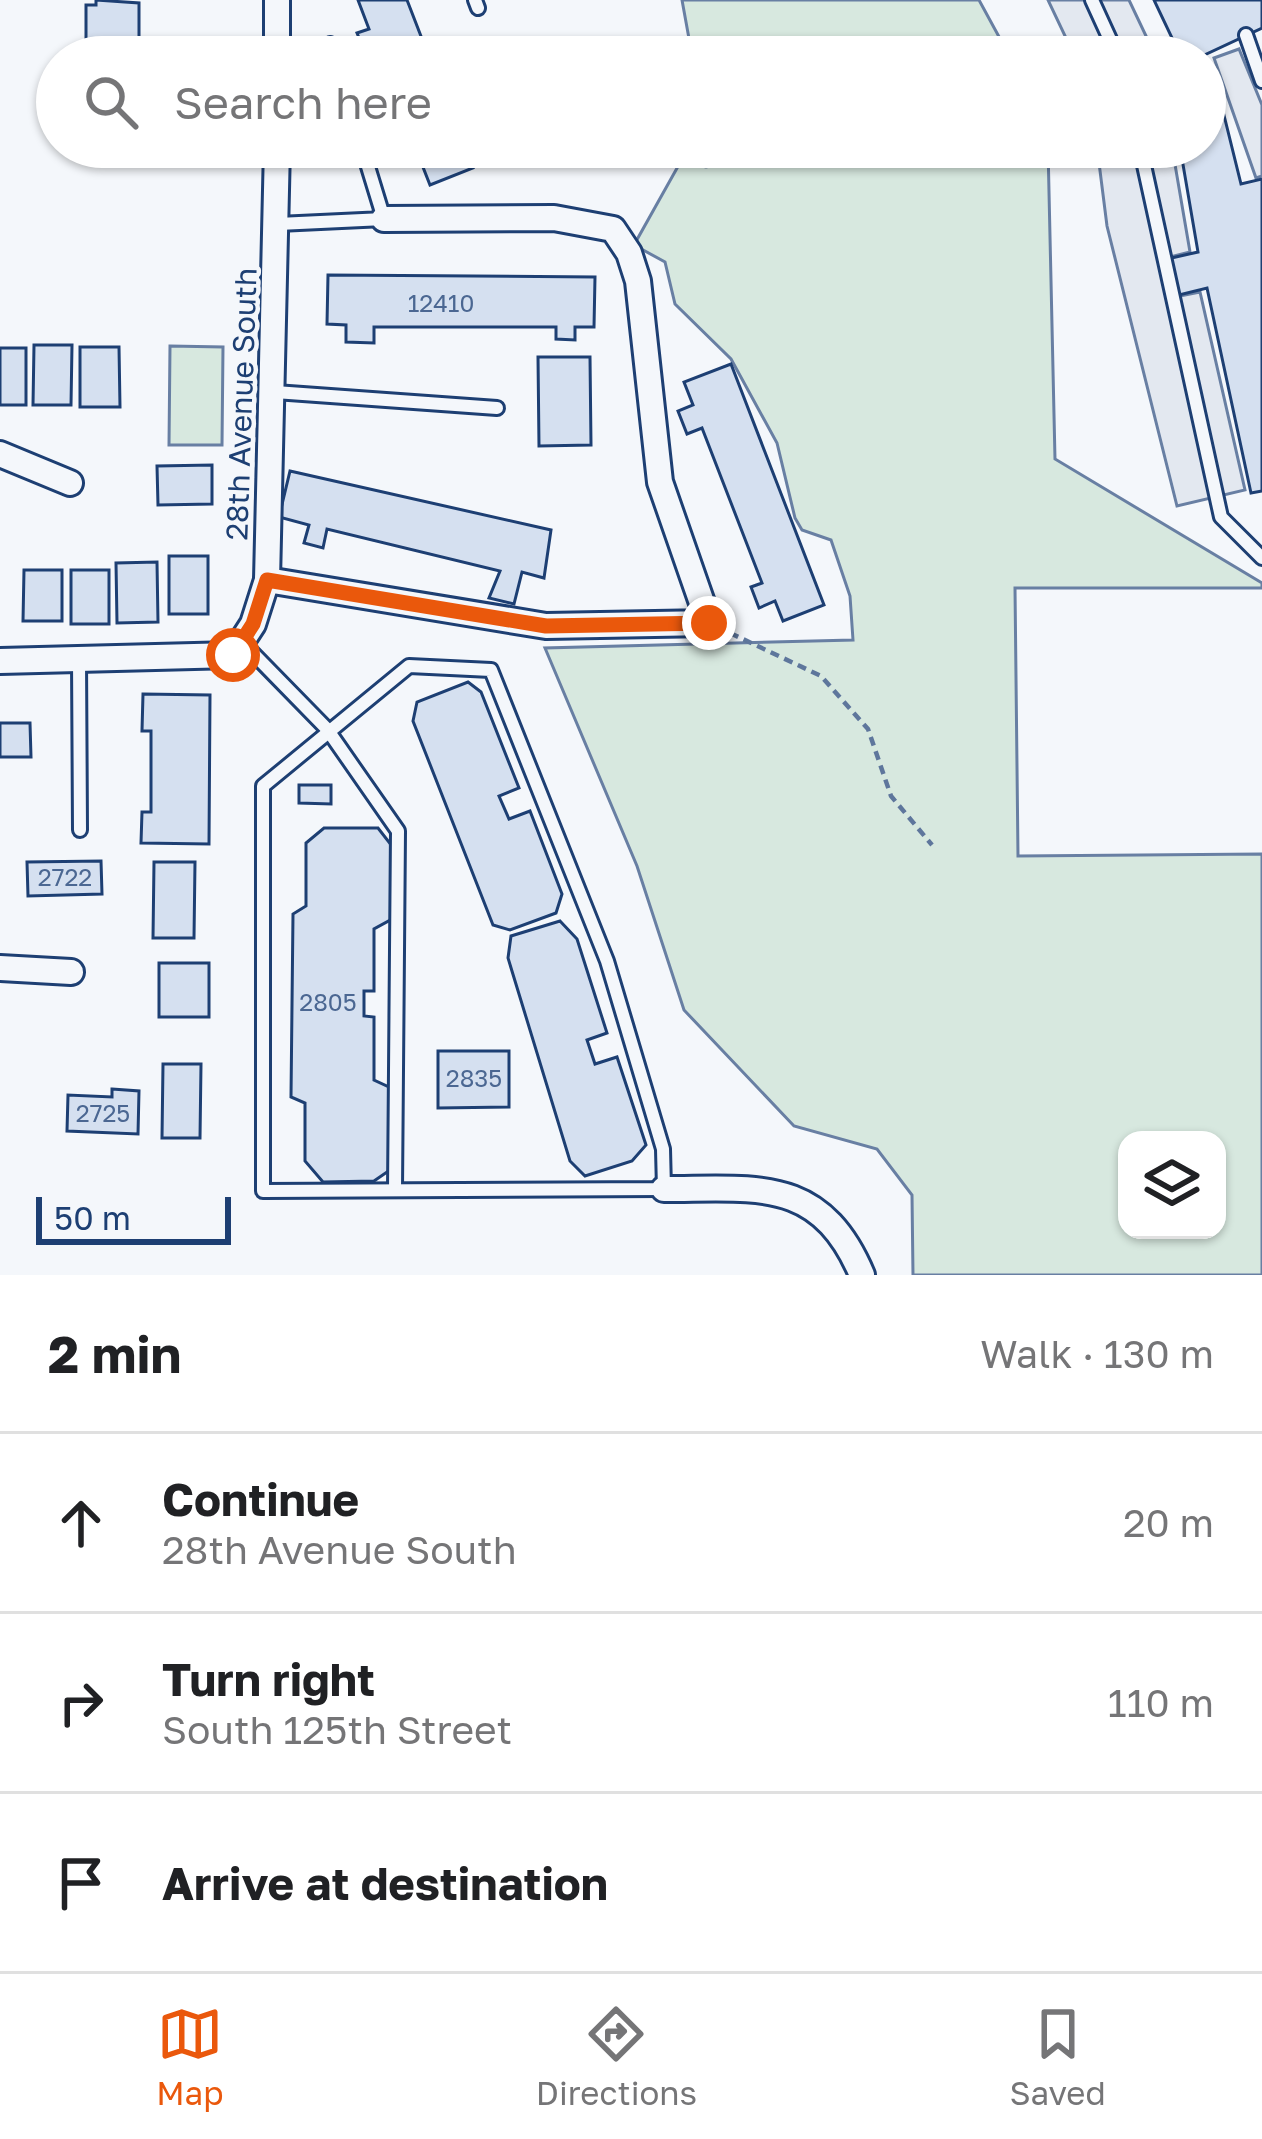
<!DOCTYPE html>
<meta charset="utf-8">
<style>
body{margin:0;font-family:"Golos Text",sans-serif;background:#f6f6f6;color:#202124}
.controls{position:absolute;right:36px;bottom:36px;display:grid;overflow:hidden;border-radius:24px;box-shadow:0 3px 9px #0004}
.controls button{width:108px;height:108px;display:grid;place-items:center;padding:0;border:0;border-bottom:3px solid #e0e0e0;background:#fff;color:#202124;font:60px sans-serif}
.scale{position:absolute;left:36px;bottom:30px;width:195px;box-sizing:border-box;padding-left:12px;border:6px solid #1d3f73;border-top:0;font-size:33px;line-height:42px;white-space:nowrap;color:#1d3f73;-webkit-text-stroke:9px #f4f7fb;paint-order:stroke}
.stop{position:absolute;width:36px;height:36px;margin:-27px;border:9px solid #ea580c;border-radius:50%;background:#fff}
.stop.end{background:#ea580c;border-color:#fff;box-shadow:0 3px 12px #0008}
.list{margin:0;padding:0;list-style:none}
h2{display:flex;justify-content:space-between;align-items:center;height:156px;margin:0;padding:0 48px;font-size:51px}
h2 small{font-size:39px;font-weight:400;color:#757577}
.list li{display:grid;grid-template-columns:78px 1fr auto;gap:36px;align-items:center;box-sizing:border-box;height:180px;padding:0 48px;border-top:3px solid #e0e0e0}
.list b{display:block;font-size:45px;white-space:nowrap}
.list p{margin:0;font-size:39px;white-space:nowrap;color:#757577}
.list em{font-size:39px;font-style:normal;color:#757577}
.icon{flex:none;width:66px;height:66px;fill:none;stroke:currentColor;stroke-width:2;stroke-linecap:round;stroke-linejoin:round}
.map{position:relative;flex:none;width:1262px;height:1275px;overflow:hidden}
.search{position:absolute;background:#fff;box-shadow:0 3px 9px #0004;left:36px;right:36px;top:36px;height:132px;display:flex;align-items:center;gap:30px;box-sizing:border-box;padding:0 42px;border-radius:66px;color:#757577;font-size:45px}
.sheet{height:696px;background:#fff}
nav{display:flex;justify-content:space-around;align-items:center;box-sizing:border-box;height:168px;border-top:3px solid #e0e0e0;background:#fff;font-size:33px;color:#757577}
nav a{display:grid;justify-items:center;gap:6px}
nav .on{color:#ea580c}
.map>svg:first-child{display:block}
.green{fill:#d7e8df;stroke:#687fa3;stroke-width:3;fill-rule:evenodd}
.parking{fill:#e3e8f0;stroke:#687fa3;stroke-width:3}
.building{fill:#d5e0f0;stroke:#1d3f73;stroke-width:3}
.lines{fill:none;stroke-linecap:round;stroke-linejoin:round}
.lane-casing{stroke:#1d3f73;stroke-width:18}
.street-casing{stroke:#1d3f73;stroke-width:30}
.path{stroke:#5e769c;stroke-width:4.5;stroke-dasharray:9 6;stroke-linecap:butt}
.lane{stroke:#f4f7fb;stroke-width:12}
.street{stroke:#f4f7fb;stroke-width:24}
.route{stroke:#ea580c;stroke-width:15}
.labels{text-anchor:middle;stroke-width:9;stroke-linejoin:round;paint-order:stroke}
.number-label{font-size:24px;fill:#4b6792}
.street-label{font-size:30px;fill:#1d3f73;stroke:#f4f7fb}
</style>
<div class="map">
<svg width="1262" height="1275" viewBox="0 0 1262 1275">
<rect width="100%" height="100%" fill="#f4f7fb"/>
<g class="green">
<polygon points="682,0 979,0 1010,57 715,57 690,44"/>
<path d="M 767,147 L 1048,147 L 1055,459 L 1262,583 L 1262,588 L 1015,588 L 1018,856 L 1262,854 L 1262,1275 L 913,1275 L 912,1195 L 877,1149 L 794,1126 L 684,1010 L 637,866 L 545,648 L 853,640 L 850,596 L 831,540 L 802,530 L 795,518 L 777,443 L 731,359 L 675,304 L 665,262 L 634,245 L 681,161 L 706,167 L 769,153 ZM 1127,1140 L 1217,1140 L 1217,1230 L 1127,1230 Z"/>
<polygon points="170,346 223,347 222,445 169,445"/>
</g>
<g class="parking">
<polygon points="1048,0 1129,0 1156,57 1075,57"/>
<polygon points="1239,49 1262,105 1262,176 1256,178 1214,58"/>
<polygon points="1097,147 1172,147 1190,252 1166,258 1175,297 1200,292 1245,490 1177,506 1107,226"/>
</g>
<g class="building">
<polygon points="96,0 139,3 139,53 86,53 86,5 96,5"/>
<polygon points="358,0 407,0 429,57 380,57 377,51 366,55 357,33 369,29"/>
<polygon points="1154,0 1262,0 1262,28 1200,57 1181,57"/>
<polygon points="1219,95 1241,184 1262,179 1262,491 1251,493 1207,288 1175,296 1167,259 1198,252 1180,147 1205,147 1205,98"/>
<polygon points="403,147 465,147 473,168 430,185 419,157 408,161"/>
<polygon points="328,275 595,277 594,327 575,327 575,340 556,339 556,327 374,327 374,343 346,342 346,325 327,324"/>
<polygon points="34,345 72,345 71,405 33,405"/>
<polygon points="80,347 119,347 120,407 80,407"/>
<rect x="0" y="348" width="26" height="57"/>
<polygon points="538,357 590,357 591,445 539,446"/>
<polygon points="731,364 824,605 783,621 775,601 759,608 751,587 762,583 702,428 687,434 678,411 693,405 684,382"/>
<polygon points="212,465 212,504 158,505 157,466"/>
<polygon points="290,471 551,530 544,578 522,572 514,604 489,598 500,571 327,529 323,548 304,543 309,525 279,517"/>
<rect x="169" y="556" width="39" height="58"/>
<polygon points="157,562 158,622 117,623 116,563"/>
<polygon points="24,570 62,570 62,621 23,621"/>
<rect x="71" y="570" width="38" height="54"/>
<polygon points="468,682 481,692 519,788 499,796 509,819 530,811 562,894 556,913 510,930 493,925 413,721 417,702"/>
<polygon points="143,694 210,695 209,844 141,843 142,812 151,812 151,731 142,731"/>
<polygon points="0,723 30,723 31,757 0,757"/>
<polygon points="299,785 331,785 331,804 299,803"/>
<polygon points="324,828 378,828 392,846 392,919 374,929 374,991 364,991 364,1016 374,1017 374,1080 391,1088 390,1170 374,1181 323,1182 305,1161 305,1103 291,1097 293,914 306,906 306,843"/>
<polygon points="101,861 102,894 28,896 27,862"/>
<polygon points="154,862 195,862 194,938 153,938"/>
<polygon points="560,921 577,939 607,1033 587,1040 595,1064 617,1057 646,1145 632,1161 585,1176 570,1161 508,958 511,936"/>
<rect x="159" y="963" width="50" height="54"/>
<polygon points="438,1051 509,1051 509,1107 438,1108"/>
<polygon points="163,1064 201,1064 200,1138 162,1138"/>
<polygon points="112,1089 139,1091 138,1134 67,1131 68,1095 112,1097"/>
</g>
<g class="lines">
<defs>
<g id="lane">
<polyline points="475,0 478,8"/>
<polyline points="1092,0 1118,57"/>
<polyline points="1246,35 1262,81"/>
<polyline points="330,44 334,57"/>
<polyline points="1140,147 1221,517 1262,558"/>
<polyline points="278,224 384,219 362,147"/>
<polyline points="275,392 497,408"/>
<polyline points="242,642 327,729 398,831 395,1190"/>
<polyline points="79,659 80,830"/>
<polygon points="409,666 491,670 607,961 663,1149 664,1189 263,1191 263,786"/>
</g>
<g id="street">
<polyline points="277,0 277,57"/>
<polyline points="0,454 70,483"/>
<polyline points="267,580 546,626 709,623 660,482 638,281 629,253 613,229 554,218 384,219"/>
<polyline points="0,661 233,655 253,624 267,580 277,147"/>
<polyline points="0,968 71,972"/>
<path d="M 664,1189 C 757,1189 820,1176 862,1275"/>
</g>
</defs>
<use href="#lane" class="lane-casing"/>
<use href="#street" class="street-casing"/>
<polyline class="path" points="730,633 821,676 868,729 891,796 932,845"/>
<use href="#lane" class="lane"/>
<use href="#street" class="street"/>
</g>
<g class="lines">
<polyline class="route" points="233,655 253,624 267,580 546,626 709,623"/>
</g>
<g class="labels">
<g class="number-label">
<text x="441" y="312">12410</text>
<text x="65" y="886">2722</text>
<text x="328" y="1011">2805</text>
<text x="474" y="1087">2835</text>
<text x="103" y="1122">2725</text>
</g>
<g class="street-label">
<text transform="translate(242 404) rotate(-88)" y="10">28th Avenue South</text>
</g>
</g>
</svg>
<div class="controls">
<button><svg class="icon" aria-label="layers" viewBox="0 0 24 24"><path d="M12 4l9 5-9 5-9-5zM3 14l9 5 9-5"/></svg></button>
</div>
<div class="scale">50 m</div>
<div class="stop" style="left:233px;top:655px"></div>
<div class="stop end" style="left:709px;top:623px"></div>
<div class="search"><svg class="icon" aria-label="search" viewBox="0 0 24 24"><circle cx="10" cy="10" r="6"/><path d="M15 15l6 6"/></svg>Search here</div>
</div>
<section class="sheet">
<h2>2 min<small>Walk · 130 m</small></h2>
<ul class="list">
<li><svg class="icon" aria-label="ahead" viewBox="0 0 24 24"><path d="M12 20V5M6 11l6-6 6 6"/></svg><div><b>Continue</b><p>28th Avenue South</p></div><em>20 m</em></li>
<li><svg class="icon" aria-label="right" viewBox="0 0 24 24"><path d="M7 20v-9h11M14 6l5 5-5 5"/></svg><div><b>Turn right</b><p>South 125th Street</p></div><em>110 m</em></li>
<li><svg class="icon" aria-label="arrive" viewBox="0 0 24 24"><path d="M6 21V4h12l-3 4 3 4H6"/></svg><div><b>Arrive at destination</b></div></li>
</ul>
</section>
<nav>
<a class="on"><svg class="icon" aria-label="map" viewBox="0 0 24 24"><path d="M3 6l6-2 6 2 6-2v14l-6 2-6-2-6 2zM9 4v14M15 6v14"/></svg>Map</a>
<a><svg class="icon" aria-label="directions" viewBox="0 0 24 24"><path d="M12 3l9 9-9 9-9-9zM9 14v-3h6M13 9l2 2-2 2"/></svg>Directions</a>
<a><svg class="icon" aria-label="saved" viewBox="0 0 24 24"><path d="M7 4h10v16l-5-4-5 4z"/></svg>Saved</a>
</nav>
